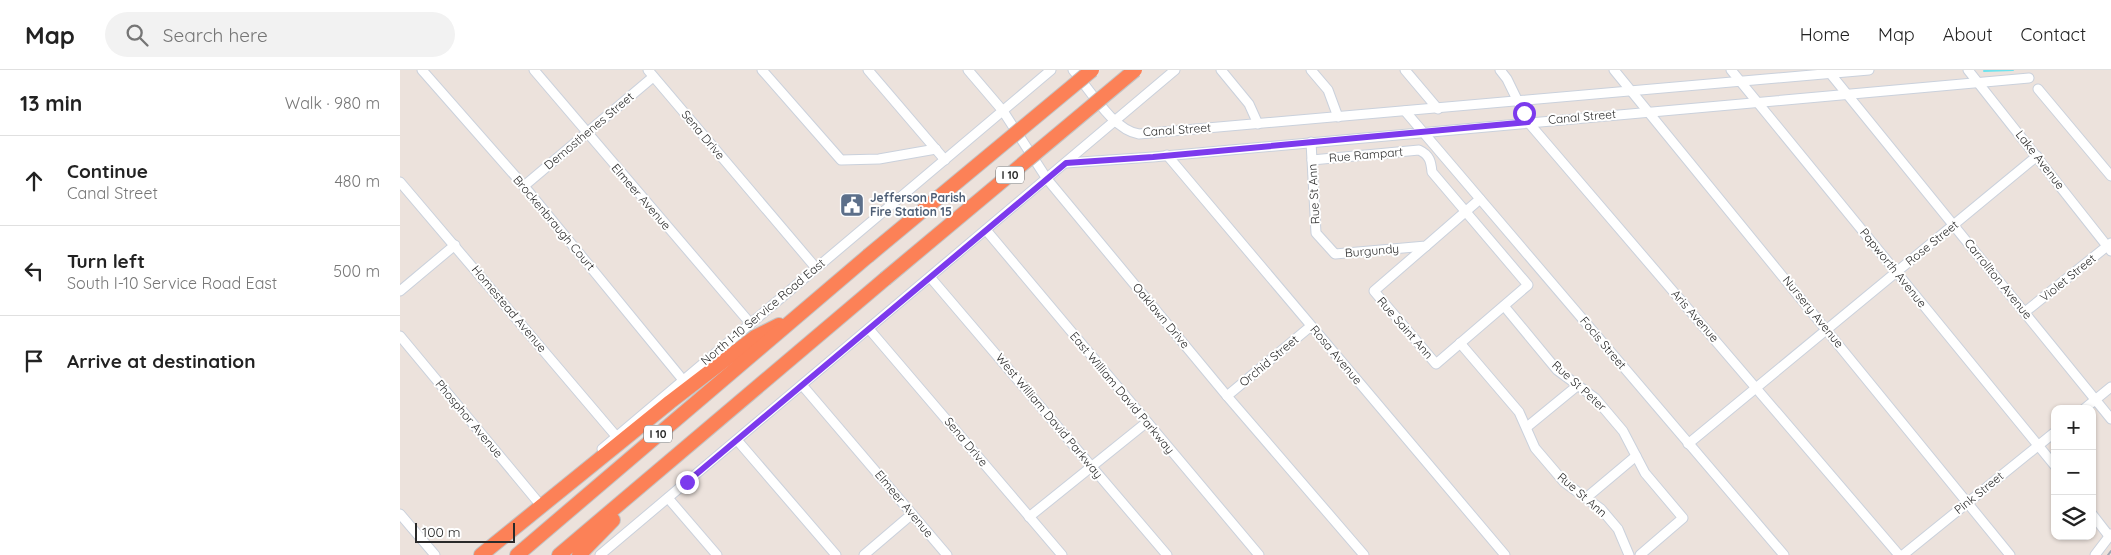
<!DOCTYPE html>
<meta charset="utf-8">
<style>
body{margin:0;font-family:Quicksand,sans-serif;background:#f2f2f2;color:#222}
.controls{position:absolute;right:15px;bottom:15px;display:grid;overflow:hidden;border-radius:10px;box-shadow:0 1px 4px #0004}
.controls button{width:45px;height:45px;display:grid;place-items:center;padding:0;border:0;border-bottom:1px solid #e0e0e0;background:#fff;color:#222;font:25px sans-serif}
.scale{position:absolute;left:15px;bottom:12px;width:100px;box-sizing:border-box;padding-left:5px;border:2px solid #2a2a2a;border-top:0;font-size:14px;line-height:18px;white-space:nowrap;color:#2a2a2a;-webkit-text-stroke:4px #fff;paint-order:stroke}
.stop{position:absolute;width:15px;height:15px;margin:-11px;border:4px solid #7c3aed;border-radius:50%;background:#fff}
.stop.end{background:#7c3aed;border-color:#fff;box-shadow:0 1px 5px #0008}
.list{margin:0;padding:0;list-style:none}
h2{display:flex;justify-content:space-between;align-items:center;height:65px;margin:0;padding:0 20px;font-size:21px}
h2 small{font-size:16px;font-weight:400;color:#767676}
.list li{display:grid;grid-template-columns:32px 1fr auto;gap:15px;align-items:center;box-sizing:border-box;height:90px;padding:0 20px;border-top:1px solid #e0e0e0}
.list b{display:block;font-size:19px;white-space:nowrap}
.list p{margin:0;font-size:16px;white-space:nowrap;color:#767676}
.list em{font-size:16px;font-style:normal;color:#767676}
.icon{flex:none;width:28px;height:28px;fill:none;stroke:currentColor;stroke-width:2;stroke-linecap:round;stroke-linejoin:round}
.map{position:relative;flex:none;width:1711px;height:485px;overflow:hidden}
header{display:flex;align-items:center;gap:30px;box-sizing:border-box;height:70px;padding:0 25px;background:#fff;border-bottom:1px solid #e0e0e0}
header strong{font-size:24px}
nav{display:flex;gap:28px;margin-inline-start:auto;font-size:18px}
.search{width:350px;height:45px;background:#f2f2f2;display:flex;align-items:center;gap:12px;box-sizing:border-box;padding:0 18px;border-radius:28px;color:#767676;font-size:19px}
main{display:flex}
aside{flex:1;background:#fff}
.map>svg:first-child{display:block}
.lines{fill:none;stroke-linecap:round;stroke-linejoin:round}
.stream{stroke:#70e3ed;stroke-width:2}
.minor-casing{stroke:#cad1dc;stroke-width:11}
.highway-casing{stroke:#c3c3c3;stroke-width:16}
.minor{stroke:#fff;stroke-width:9}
.highway{stroke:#fc8157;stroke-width:14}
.rail{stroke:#9fa6b4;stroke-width:2}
.highway-bridge-casing{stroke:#c3c3c3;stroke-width:16;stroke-linecap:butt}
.highway-bridge{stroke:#fc8157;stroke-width:14}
.route{stroke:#7c3aed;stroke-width:6}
.labels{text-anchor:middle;stroke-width:4;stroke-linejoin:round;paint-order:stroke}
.shield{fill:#fff;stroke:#6a6a6a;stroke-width:1}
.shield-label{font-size:11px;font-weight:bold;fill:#2a2a2a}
.street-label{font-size:12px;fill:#2a2a2a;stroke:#fff}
.service-label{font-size:12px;font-weight:bold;fill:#4e5e75;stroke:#fff;text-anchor:start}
</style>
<header>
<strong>Map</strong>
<div class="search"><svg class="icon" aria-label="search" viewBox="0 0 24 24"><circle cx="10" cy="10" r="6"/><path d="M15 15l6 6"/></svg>Search here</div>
<nav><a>Home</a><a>Map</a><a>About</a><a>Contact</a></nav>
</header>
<main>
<aside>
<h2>13 min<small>Walk · 980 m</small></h2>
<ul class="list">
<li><svg class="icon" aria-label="ahead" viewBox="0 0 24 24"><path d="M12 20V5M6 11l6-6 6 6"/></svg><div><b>Continue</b><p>Canal Street</p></div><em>480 m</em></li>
<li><svg class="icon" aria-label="left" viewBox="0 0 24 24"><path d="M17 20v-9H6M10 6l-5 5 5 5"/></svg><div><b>Turn left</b><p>South I-10 Service Road East</p></div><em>500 m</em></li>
<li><svg class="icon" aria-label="arrive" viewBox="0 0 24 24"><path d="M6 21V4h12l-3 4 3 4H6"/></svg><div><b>Arrive at destination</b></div></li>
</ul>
</aside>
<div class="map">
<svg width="1711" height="485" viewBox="0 0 1711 485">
<rect width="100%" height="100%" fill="#ece2dc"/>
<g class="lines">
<polyline class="stream" points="1584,1 1613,0"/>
<defs>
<g id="minor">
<polyline points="22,0 124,116 283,310"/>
<polyline points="134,0 350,253"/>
<polyline points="248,0 416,198"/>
<polyline points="362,0 441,90 479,89 536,79"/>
<polyline points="468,0 545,90"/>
<polyline points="568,0 603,41 647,109 827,326 964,485"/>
<path d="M 673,0 C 690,20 713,60 739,64 L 1469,0"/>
<polyline points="821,0 849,34 858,54"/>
<polyline points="911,0 928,20 938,47"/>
<polyline points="1005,0 1038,39"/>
<polyline points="1100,0 1107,9 1128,52 1499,485"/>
<polyline points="1214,0 1610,485"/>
<polyline points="1331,0 1655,396"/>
<polyline points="1568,0 1711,181"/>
<polyline points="1429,2 1711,349"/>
<polyline points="1638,19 1711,106"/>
<polyline points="1005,41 1384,485"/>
<polyline points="911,72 916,163 935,184 1026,176 1080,129"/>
<polyline points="767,85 1105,485"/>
<path d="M 912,90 L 1019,80 C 1030,85 1031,92 1032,102 L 1128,215 L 1036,294 L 974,221 L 1026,176"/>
<polyline points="666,93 753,87 1629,8"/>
<polyline points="0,112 216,366"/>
<polyline points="124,116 253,7"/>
<polyline points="586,160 859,485"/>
<polyline points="530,207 767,485"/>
<polyline points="0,221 55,175"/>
<polyline points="1104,236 1157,300 1195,328 1223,361 1245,403 1283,448 1240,485"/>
<polyline points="1625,242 1711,173"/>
<polyline points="469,259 662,485"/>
<polyline points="0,266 138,432"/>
<polyline points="1060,273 1119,342 1135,378 1164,412 1201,439 1218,459 1229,485"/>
<polyline points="402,315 547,485"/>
<polyline points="827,326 911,256"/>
<polyline points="1684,339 1711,317"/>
<polyline points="1127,357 1177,316"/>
<polyline points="337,370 436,485"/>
<polyline points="1288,374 1637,86"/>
<polyline points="202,379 651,0"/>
<polyline points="268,428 317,485"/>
<polyline points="1186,428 1236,386"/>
<polyline points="0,444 35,485"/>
<polyline points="1692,444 1709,466"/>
<polyline points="629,447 747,352"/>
<polyline points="200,485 775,0"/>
<polyline points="464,485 512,444"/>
<polyline points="1503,485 1655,362"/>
<polyline points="1695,485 1711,464"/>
</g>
<g id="highway">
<polyline points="81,485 270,332 355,267 379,255"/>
<polyline points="117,485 468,186"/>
<polyline points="159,485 485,209"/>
<polyline points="179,485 213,450"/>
</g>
</defs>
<use href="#minor" class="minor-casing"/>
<use href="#highway" class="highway-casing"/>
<use href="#minor" class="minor"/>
<use href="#highway" class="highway"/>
<polyline class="rail" points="1708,485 1711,481"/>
<defs>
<g id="highway-bridge">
<polyline points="468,186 692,0"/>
<polyline points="485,209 735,0"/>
</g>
</defs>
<use href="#highway-bridge" class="highway-bridge-casing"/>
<use href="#highway-bridge" class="highway-bridge"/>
</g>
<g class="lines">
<polyline class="route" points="287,412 666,93 753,87 1128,52 1124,43"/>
</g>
<defs>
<symbol id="civic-square" viewBox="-11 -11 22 22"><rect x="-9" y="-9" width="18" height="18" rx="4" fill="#5c6f8a" stroke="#fff"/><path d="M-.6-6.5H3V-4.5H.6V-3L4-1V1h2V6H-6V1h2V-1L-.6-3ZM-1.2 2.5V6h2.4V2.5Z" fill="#fff"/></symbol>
</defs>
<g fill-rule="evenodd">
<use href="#civic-square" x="438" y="121" width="28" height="28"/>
</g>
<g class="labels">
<g class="shield">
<rect x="596" y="96.5" width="28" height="17" rx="4"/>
<rect x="244" y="355.5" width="28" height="17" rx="4"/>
</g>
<g class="shield-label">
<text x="610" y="109">I 10</text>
<text x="258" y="368">I 10</text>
</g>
<g class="street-label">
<text transform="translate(1182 47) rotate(-5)" y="4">Canal Street</text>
<text transform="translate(777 60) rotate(-4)" y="4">Canal Street</text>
<text transform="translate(189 61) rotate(-40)" y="4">Demosthenes Street</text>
<text transform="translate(303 65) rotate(50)" y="4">Sena Drive</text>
<text transform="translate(966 85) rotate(-5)" y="4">Rue Rampart</text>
<text transform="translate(1640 90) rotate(52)" y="4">Lake Avenue</text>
<text transform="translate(914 124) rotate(-93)" y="4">Rue St Ann</text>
<text transform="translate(241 127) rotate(49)" y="4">Elmeer Avenue</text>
<text transform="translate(154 153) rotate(50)" y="4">Brockenbraugh Court</text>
<text transform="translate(1532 173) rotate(-39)" y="4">Rose Street</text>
<text transform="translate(972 181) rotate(-5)" y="4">Burgundy</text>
<text transform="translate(1493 198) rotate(51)" y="4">Papworth Avenue</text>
<text transform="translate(1668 208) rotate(-39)" y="4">Violet Street</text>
<text transform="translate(1598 209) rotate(51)" y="4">Carrollton Avenue</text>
<text transform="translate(109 239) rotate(50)" y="4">Homestead Avenue</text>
<text transform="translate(363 242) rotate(-40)" y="4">North I-10 Service Road East</text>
<text transform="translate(1413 242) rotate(51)" y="4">Nursery Avenue</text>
<text transform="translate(761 246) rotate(50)" y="4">Oaklawn Drive</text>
<text transform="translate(1295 246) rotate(49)" y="4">Aris Avenue</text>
<text transform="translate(1005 258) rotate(49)" y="4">Rue Saint Ann</text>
<text transform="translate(1203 273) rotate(50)" y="4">Focis Street</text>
<text transform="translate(936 285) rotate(50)" y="4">Rosa Avenue</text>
<text transform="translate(869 291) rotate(-40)" y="4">Orchid Street</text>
<text transform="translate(1179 316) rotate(42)" y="4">Rue St Peter</text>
<text transform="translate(722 323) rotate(50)" y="4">East William David Parkway</text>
<text transform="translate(649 346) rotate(50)" y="4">West William David Parkway</text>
<text transform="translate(69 349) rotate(50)" y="4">Phosphor Avenue</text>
<text transform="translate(566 372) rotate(50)" y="4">Sena Drive</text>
<text transform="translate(1579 423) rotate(-39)" y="4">Pink Street</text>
<text transform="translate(1182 425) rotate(41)" y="4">Rue St Ann</text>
<text transform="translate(504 434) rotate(50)" y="4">Elmeer Avenue</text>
</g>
<g class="service-label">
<text x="470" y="132">Jefferson Parish<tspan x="470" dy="14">Fire Station 15</tspan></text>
</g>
</g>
</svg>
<div class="controls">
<button>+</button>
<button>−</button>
<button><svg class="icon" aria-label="layers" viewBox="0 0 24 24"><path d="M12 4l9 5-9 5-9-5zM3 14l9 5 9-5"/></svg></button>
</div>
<div class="scale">100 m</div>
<div class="stop" style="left:1124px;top:43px"></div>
<div class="stop end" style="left:287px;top:412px"></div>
</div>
</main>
